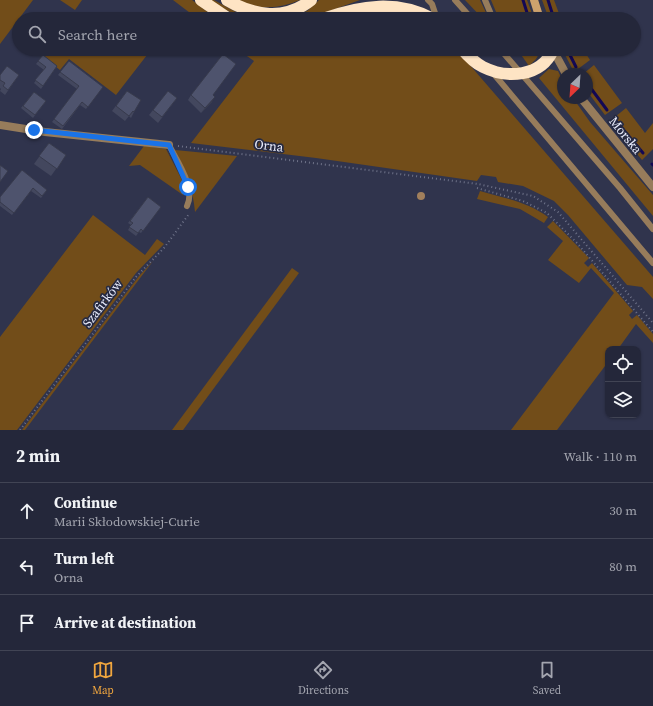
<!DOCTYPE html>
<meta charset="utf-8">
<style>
body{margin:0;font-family:"Source Serif 4",serif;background:#303345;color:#f1f3f6}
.controls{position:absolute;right:12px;bottom:12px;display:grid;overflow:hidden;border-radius:8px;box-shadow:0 1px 3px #0004}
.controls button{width:36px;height:36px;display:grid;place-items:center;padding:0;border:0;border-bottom:1px solid #414454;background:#24273a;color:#f1f3f6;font:20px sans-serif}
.compass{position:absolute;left:557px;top:68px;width:36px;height:36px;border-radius:50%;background:#24273a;box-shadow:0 1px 3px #0004;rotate:205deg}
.stop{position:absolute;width:12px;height:12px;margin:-9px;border:3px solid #1a73e8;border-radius:50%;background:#fff}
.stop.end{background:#1a73e8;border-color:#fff;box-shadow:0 1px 4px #0008}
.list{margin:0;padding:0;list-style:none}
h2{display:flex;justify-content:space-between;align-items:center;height:52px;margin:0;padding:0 16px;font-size:17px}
h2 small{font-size:13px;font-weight:400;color:#a3a5af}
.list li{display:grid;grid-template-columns:26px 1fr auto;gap:12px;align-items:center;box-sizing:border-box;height:56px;padding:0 16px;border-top:1px solid #414454}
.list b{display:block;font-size:15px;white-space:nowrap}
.list p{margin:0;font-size:13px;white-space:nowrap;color:#a3a5af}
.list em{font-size:13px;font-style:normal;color:#a3a5af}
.icon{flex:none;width:22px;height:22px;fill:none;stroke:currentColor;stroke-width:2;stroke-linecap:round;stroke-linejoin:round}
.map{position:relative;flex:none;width:653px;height:430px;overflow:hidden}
.search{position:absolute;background:#24273a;box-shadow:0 1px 3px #0004;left:12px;right:12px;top:12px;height:44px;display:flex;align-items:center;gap:10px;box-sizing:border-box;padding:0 14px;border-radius:22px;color:#a3a5af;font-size:15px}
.sheet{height:220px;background:#24273a}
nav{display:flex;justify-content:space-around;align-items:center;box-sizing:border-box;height:56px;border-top:1px solid #414454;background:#24273a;font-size:11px;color:#a3a5af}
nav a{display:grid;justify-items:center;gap:2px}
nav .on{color:#f0a63e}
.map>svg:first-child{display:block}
.green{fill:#724d19}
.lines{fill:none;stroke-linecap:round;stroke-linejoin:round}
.stream{stroke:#130855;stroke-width:3}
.path{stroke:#6f7389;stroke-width:2;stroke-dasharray:1 3;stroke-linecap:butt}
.lane{stroke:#977c5b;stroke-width:6}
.street{stroke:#977c5b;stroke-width:8}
.secondary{stroke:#cda26d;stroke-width:8}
.highway{stroke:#fee4c4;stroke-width:12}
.tree{fill:#a17f5c}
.wall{fill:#43475e}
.shaded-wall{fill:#373a4c}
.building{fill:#4e536d;stroke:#373a4c}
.route{stroke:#1a73e8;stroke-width:5}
.labels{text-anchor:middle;stroke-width:3.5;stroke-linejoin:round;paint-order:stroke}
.street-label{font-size:13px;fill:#e7eafa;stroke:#262a42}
</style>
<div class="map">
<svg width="653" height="430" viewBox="0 0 653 430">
<rect width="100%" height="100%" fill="#30344d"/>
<g class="green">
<polygon points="0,0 33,0 0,44"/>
<polygon points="60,0 82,0 75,10"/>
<polygon points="173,0 192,0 217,19 198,19"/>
<polygon points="209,0 214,0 247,18 256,19 242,19"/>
<path d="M 238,0 L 300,0 C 280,9 258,10 238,0 Z"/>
<polygon points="319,0 360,0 310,18 285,19 307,11"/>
<polygon points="465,0 480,0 489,19 483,19"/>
<polygon points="491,0 527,0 534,19 499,19"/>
<polygon points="542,0 554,0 561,19 549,19"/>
<polygon points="392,9 421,19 345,19 375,10"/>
<polygon points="47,49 73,49 80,54 85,49 139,49 147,55 116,95 69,59 60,70 42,56"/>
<polygon points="237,49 456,49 653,277 653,299 642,287 627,285 568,215 554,201 523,186 498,182 496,177 481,175 477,181 316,158 191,143 254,61"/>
<polygon points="517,49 542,49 536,59 529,66"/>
<polygon points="562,49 583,49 590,60 574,72"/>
<polygon points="594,65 622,103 605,115 587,91 587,74 583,74"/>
<polygon points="549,69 558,71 563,81 563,98 573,98 590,122 653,195 653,216 539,78"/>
<polygon points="626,108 645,133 653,123 653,149 642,160 610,121"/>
<polygon points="144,146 166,149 184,184 183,195 140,165 129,166"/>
<path d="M 175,150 L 237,156 L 195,212 C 193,189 186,170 175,150 Z"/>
<path d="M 480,191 C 504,198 528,202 548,217 L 544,223 L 520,209 L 477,199 Z"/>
<polygon points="93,215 145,255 157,239 164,244 136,273 17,430 0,430 0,337"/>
<polygon points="553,221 589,258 584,263 588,267 592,263 633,311 629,315 632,319 637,315 653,334 653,343 636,324 618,349 608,349 608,362 557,430 511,430 614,293 591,268 579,283 548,260 563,241 547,227"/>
<polygon points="153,261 25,430 22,430 139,276"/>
<polygon points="292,268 299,273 183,430 172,430"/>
</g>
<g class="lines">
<g class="stream">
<polyline points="523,0 529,19"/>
<polyline points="548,0 554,19"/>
<polyline points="567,49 576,67"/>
<polyline points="587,83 607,110"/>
<polyline points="616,121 643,153"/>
<polyline points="652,164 653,165"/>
</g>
<g class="path">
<polyline points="178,146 478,184 533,196 558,212 653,323"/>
<polyline points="477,188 523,201 547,213 577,243 653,332"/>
<polyline points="20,430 136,277 164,248 189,214"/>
</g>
<g class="lane">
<polyline points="428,0 432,4 437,19"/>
<polyline points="455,0 472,19"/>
<polyline points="485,0 493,19"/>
<polyline points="500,49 620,188 653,229"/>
<polyline points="493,73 653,263"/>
<path d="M 169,145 C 177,161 196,188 187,206"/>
</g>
<g class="street">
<polyline points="553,50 566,74"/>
<polyline points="581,98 653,187"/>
<polyline points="0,125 45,132 169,145"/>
</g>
<polyline class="secondary" points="534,0 540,19"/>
<g class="highway">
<polyline points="201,0 229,19"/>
<path d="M 227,0 C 254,16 285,21 311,0"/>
<path d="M 323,19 C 361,5 398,0 433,19"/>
<path d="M 462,49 C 468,56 475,63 483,67 C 507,79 541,77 553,50"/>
</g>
</g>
<circle class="tree" cx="421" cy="196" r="4"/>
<g class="wall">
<polygon points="43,55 57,66 41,89 34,83 44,70 36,64"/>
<polygon points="69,61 103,87 86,109 80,105 62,129 52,122 77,89 58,75"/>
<polygon points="0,75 19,75 5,95 0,91 1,89 0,88"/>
<polygon points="127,91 134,112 131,118 129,116 125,121 112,111"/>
<polygon points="34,92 46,101 33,118 21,108"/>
<polygon points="191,95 213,95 212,102 201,113 188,100"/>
<polygon points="177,98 158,123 149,115 153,110"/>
<polygon points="49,143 66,155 51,176 34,164"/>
<polygon points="22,170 47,190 41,198 31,191 12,215 0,206 0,197"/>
<polygon points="148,197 161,207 141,233 139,232 136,236 128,230 131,225 128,223"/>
</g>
<polygon class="shaded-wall" points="215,97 212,102 201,113 205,108"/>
<g class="building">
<polygon points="223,54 236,64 213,95 215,97 205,108 191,95"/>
<polygon points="43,55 57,66 43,86 35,80 46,67 38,61"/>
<polygon points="69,61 103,87 88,107 82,102 63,126 54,119 79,86 60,72"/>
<polygon points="7,66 19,75 8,90 3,86 5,83 0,80 0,75"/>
<polygon points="127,91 141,100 134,112 133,111 129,116 116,106"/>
<polygon points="168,91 177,98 162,117 153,110"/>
<polygon points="34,92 46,101 35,115 23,106"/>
<polygon points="49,143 66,155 57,169 39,156"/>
<polygon points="0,165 8,171 0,182"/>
<polygon points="22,170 47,190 42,196 33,188 14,213 0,202 0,197"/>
<polygon points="148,197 161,207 143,231 141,229 138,233 129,227 133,223 130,221"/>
</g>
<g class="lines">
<polyline class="route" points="34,130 169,145 188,187"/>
</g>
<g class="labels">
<g class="street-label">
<text transform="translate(626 135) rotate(51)" y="5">Morska</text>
<text transform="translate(269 145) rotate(7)" y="5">Orna</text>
<text transform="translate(102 303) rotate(-53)" y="5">Szafirków</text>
</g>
</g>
</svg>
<div class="controls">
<button><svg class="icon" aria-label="locate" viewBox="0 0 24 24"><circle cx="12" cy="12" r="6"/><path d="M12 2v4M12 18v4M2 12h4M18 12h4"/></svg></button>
<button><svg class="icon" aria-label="layers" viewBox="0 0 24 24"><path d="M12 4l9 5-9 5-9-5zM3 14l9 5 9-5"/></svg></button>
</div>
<svg class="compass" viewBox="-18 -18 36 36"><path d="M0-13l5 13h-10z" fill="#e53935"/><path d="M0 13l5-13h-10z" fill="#a3a5af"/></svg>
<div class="stop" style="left:188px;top:187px"></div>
<div class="stop end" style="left:34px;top:130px"></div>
<div class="search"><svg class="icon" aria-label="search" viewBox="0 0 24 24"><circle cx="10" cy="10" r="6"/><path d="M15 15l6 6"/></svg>Search here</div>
</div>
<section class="sheet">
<h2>2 min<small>Walk · 110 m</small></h2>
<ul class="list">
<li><svg class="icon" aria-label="ahead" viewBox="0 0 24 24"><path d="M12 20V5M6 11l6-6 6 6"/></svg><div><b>Continue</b><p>Marii Skłodowskiej-Curie</p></div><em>30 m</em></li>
<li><svg class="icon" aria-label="left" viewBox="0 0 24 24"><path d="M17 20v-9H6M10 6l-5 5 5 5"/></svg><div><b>Turn left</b><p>Orna</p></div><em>80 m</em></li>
<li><svg class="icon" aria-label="arrive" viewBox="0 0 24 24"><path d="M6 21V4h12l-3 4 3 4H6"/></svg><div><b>Arrive at destination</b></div></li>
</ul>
</section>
<nav>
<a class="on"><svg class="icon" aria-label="map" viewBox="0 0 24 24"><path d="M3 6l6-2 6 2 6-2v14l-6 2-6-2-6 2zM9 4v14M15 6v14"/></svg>Map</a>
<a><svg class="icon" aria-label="directions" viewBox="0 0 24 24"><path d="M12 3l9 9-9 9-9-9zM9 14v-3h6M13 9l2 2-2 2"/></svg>Directions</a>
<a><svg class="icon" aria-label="saved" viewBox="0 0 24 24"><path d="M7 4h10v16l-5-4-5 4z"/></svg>Saved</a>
</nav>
